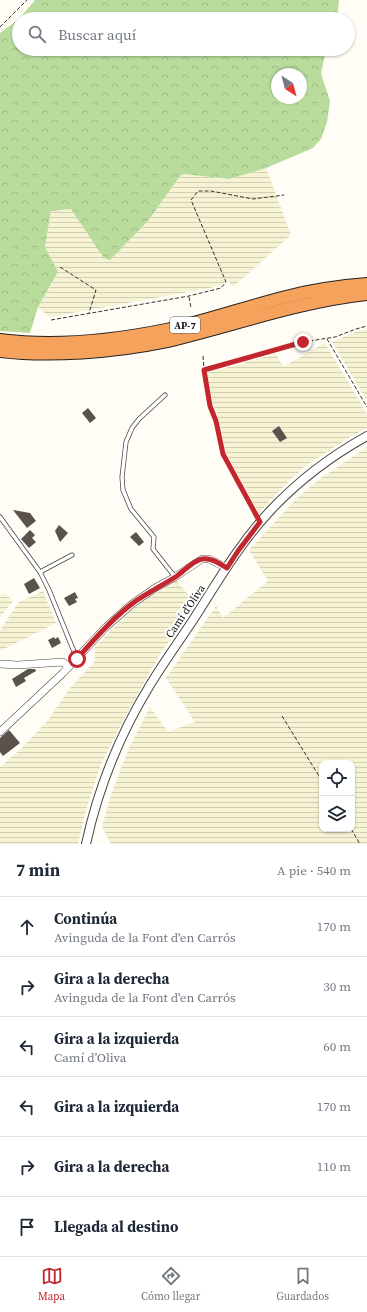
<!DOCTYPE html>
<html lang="es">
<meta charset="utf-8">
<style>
body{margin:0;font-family:"Source Serif 4",serif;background:#f6f6f7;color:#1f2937}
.controls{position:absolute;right:12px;bottom:12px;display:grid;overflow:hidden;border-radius:8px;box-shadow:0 1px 3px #0004}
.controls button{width:36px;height:36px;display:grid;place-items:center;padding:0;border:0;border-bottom:1px solid #e0e1e3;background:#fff;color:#1f2937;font:20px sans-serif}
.compass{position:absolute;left:271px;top:68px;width:36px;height:36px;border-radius:50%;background:#fff;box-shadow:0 1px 3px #0004;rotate:144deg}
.stop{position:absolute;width:12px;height:12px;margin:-9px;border:3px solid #c4262e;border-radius:50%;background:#fff}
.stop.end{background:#c4262e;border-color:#fff;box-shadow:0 1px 4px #0008}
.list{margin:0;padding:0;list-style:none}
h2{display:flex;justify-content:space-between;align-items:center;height:52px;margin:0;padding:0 16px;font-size:17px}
h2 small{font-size:13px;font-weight:400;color:#747a83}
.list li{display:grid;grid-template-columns:26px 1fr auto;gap:12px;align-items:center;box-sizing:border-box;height:60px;padding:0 16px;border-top:1px solid #e0e1e3}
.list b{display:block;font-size:15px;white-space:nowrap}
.list p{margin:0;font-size:13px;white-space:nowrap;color:#747a83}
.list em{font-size:13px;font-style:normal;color:#747a83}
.icon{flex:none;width:22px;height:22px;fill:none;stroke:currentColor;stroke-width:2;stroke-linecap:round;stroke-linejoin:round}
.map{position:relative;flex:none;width:367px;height:844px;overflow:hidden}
.search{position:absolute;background:#fff;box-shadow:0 1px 3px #0004;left:12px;right:12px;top:12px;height:44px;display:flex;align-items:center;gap:10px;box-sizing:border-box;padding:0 14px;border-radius:22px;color:#747a83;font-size:15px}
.sheet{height:412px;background:#fff}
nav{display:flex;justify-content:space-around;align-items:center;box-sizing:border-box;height:56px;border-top:1px solid #e0e1e3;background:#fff;font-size:11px;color:#747a83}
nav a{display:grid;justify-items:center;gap:2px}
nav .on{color:#c4262e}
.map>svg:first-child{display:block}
.farmland{fill:url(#farmland-rules);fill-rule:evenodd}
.forest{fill:url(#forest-crowns);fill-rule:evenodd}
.building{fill:#5a524d}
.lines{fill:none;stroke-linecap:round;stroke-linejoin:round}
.service-casing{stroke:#444;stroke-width:5}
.minor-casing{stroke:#444;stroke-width:8}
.tertiary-casing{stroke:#444;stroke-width:10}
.motorway-casing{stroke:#222;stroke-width:14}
.path{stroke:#333;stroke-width:1;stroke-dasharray:4 2;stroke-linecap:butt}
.service{stroke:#fff;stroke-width:3.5}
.minor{stroke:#fff;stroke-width:7}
.tertiary{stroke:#fff;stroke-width:8}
.motorway{stroke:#f5a25d;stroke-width:12}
.route{stroke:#c4262e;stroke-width:5}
.labels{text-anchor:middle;stroke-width:4;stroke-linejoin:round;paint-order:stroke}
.shield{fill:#fff;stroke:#585858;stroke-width:1}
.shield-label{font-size:10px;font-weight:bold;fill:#111}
.street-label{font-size:11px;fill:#111;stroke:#fff}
</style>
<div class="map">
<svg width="367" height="844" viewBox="0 0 367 844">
<defs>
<pattern id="farmland-rules" width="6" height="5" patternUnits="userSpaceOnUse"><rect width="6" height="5" fill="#f6f3d4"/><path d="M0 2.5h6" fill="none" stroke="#d2cfb5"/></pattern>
<pattern id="forest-crowns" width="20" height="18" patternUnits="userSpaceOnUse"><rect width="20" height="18" fill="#b9dc9c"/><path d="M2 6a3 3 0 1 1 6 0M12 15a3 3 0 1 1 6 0" fill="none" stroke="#9ebc85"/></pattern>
</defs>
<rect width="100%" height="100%" fill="#fffdf5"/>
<g class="farmland">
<polygon points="266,168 291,235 233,287 228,280 219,286 167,296 49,317 38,307 58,273 45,247 51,211 71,209 110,260 149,220 180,176 184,174 229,179"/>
<polygon points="367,329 367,401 332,342 356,332"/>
<polygon points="325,343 367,414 367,428 350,437 304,467 286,484 259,513 226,453 217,413 213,405 207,373 276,354 283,367"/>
<path d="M 367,447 L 367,843 L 363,844 L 111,844 L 102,826 L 112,792 L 129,748 L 150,707 L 168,732 L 195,722 L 166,678 L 216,606 L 223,618 L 268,581 L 249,550 L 298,497 L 321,478 ZM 322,763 L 352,763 L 352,829 L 322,829 Z"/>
<polygon points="177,581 196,604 160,654 124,719 101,764 87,807 78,844 0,844 0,767 22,748 48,720 71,687 95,661 95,647 128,613 147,598"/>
<polygon points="43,591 56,623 0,651 0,630 19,602"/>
<polygon points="5,593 13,601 0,617 0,595"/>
</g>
<g class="forest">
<polygon points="35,0 339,0 337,19 19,19"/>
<path d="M 19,19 L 19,49 L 326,49 L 321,74 L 330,101 L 327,122 L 321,139 L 313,148 L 266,168 L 229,179 L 184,174 L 180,176 L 148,221 L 110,260 L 104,258 L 71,209 L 51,211 L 45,247 L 58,272 L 38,307 L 30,333 L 0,331 L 0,33 ZM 277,74 L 301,74 L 301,98 L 277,98 Z"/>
</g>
<g class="building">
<polygon points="88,408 96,418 90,423 82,413"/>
<polygon points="279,426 287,438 280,442 272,431"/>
<polygon points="13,510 30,513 36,521 27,528"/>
<polygon points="59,525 68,533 60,542 55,531"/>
<polygon points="30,530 35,535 32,538 36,542 29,548 21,539"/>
<polygon points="136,532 144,542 139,546 130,537"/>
<polygon points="34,578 40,588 29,594 24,584"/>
<polygon points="75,592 78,598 75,599 77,602 69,606 64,598"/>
<polygon points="54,637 55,639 58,637 61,643 52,648 48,640"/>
<polygon points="28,669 35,669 36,671 24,678 26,681 16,687 12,679"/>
<polygon points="9,730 20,743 3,756 0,752 0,738"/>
</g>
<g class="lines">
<defs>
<g id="service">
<polyline points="165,395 139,419 132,428 126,442 122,477 123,490 131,509 154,537 153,549 175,577"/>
<polyline points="0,517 40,572 49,590 77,659"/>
<polyline points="40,572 72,555"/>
</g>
<g id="minor">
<polyline points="0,664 18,665 63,662 69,667"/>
<polyline points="0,732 63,673 106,627 132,604 155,588 175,577 202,559 209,559 227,568"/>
</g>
<path id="tertiary" d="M 86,844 C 98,789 120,734 150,685 C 164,662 180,640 195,617 C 218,581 240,543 270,511 C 298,481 331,456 367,436"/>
<g id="motorway">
<path d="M 0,340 C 55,347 112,341 166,330 C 207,321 246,307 286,297 C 313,290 340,286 367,284"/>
<path d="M 0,351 C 49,357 115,352 163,342 C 232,326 295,302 367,294"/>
</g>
</defs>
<use href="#service" class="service-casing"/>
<use href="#minor" class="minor-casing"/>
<use href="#tertiary" class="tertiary-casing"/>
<use href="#motorway" class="motorway-casing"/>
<g class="path">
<polyline points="0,27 27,0"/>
<polyline points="60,267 96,290 89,313"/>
<polyline points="189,297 191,308"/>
<polyline points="51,320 189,296 221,288 226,282 191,200 198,191 211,191 253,199 284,195"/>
<polyline points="327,339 367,407"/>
<polyline points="203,356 204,369"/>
<polyline points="256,515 223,454 216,421 210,406 205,370 303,342 335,337 356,329 367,326"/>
<polyline points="282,716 322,781"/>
<polyline points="351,829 360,844"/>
</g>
<use href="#service" class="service"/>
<use href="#minor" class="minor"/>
<use href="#tertiary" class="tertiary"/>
<use href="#motorway" class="motorway"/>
</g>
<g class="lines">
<path class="route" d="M 77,659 C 94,639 112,619 133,603 C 147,593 163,585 177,576 C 184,571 194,560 202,559 C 211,557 220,564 227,568 L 238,551 L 260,522 L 223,454 L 216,421 L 210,406 L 204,370 L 303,342"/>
</g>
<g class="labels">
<rect class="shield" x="170" y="317" width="30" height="16" rx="3"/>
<g class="shield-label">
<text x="185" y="329">AP-7</text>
</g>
<g class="street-label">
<text transform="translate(185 611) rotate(-56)" y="4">Camí d’Oliva</text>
</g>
</g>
</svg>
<div class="controls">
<button><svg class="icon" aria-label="locate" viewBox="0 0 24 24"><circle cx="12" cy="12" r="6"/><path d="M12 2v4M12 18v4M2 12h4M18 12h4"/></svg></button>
<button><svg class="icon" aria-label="layers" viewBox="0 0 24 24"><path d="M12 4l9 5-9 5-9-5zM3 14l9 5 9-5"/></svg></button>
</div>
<svg class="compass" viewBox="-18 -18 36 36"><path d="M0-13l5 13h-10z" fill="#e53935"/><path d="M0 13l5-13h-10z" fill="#747a83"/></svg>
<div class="stop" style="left:77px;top:659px"></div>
<div class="stop end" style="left:303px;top:342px"></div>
<div class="search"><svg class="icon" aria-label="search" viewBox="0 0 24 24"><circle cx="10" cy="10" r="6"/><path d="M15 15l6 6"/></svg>Buscar aquí</div>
</div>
<section class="sheet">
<h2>7 min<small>A pie · 540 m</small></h2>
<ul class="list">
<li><svg class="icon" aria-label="ahead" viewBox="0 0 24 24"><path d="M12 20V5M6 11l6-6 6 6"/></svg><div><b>Continúa</b><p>Avinguda de la Font d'en Carrós</p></div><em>170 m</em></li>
<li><svg class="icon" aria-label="right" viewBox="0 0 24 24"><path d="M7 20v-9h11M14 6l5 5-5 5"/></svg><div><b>Gira a la derecha</b><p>Avinguda de la Font d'en Carrós</p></div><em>30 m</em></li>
<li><svg class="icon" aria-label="left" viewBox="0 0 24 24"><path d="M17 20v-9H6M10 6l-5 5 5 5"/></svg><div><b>Gira a la izquierda</b><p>Camí d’Oliva</p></div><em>60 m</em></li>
<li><svg class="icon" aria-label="left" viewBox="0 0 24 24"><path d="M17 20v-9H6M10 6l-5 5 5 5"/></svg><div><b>Gira a la izquierda</b></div><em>170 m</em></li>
<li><svg class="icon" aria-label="right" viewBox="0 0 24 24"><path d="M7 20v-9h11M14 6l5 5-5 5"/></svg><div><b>Gira a la derecha</b></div><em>110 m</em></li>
<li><svg class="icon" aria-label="arrive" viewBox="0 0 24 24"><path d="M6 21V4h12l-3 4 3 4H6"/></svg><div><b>Llegada al destino</b></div></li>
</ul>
</section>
<nav>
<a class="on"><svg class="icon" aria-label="map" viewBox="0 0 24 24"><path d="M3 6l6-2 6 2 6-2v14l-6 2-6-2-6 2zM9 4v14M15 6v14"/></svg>Mapa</a>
<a><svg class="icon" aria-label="directions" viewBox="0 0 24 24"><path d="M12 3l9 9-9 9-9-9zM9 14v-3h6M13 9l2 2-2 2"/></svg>Cómo llegar</a>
<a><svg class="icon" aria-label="saved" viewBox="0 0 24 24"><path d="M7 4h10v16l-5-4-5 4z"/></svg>Guardados</a>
</nav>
